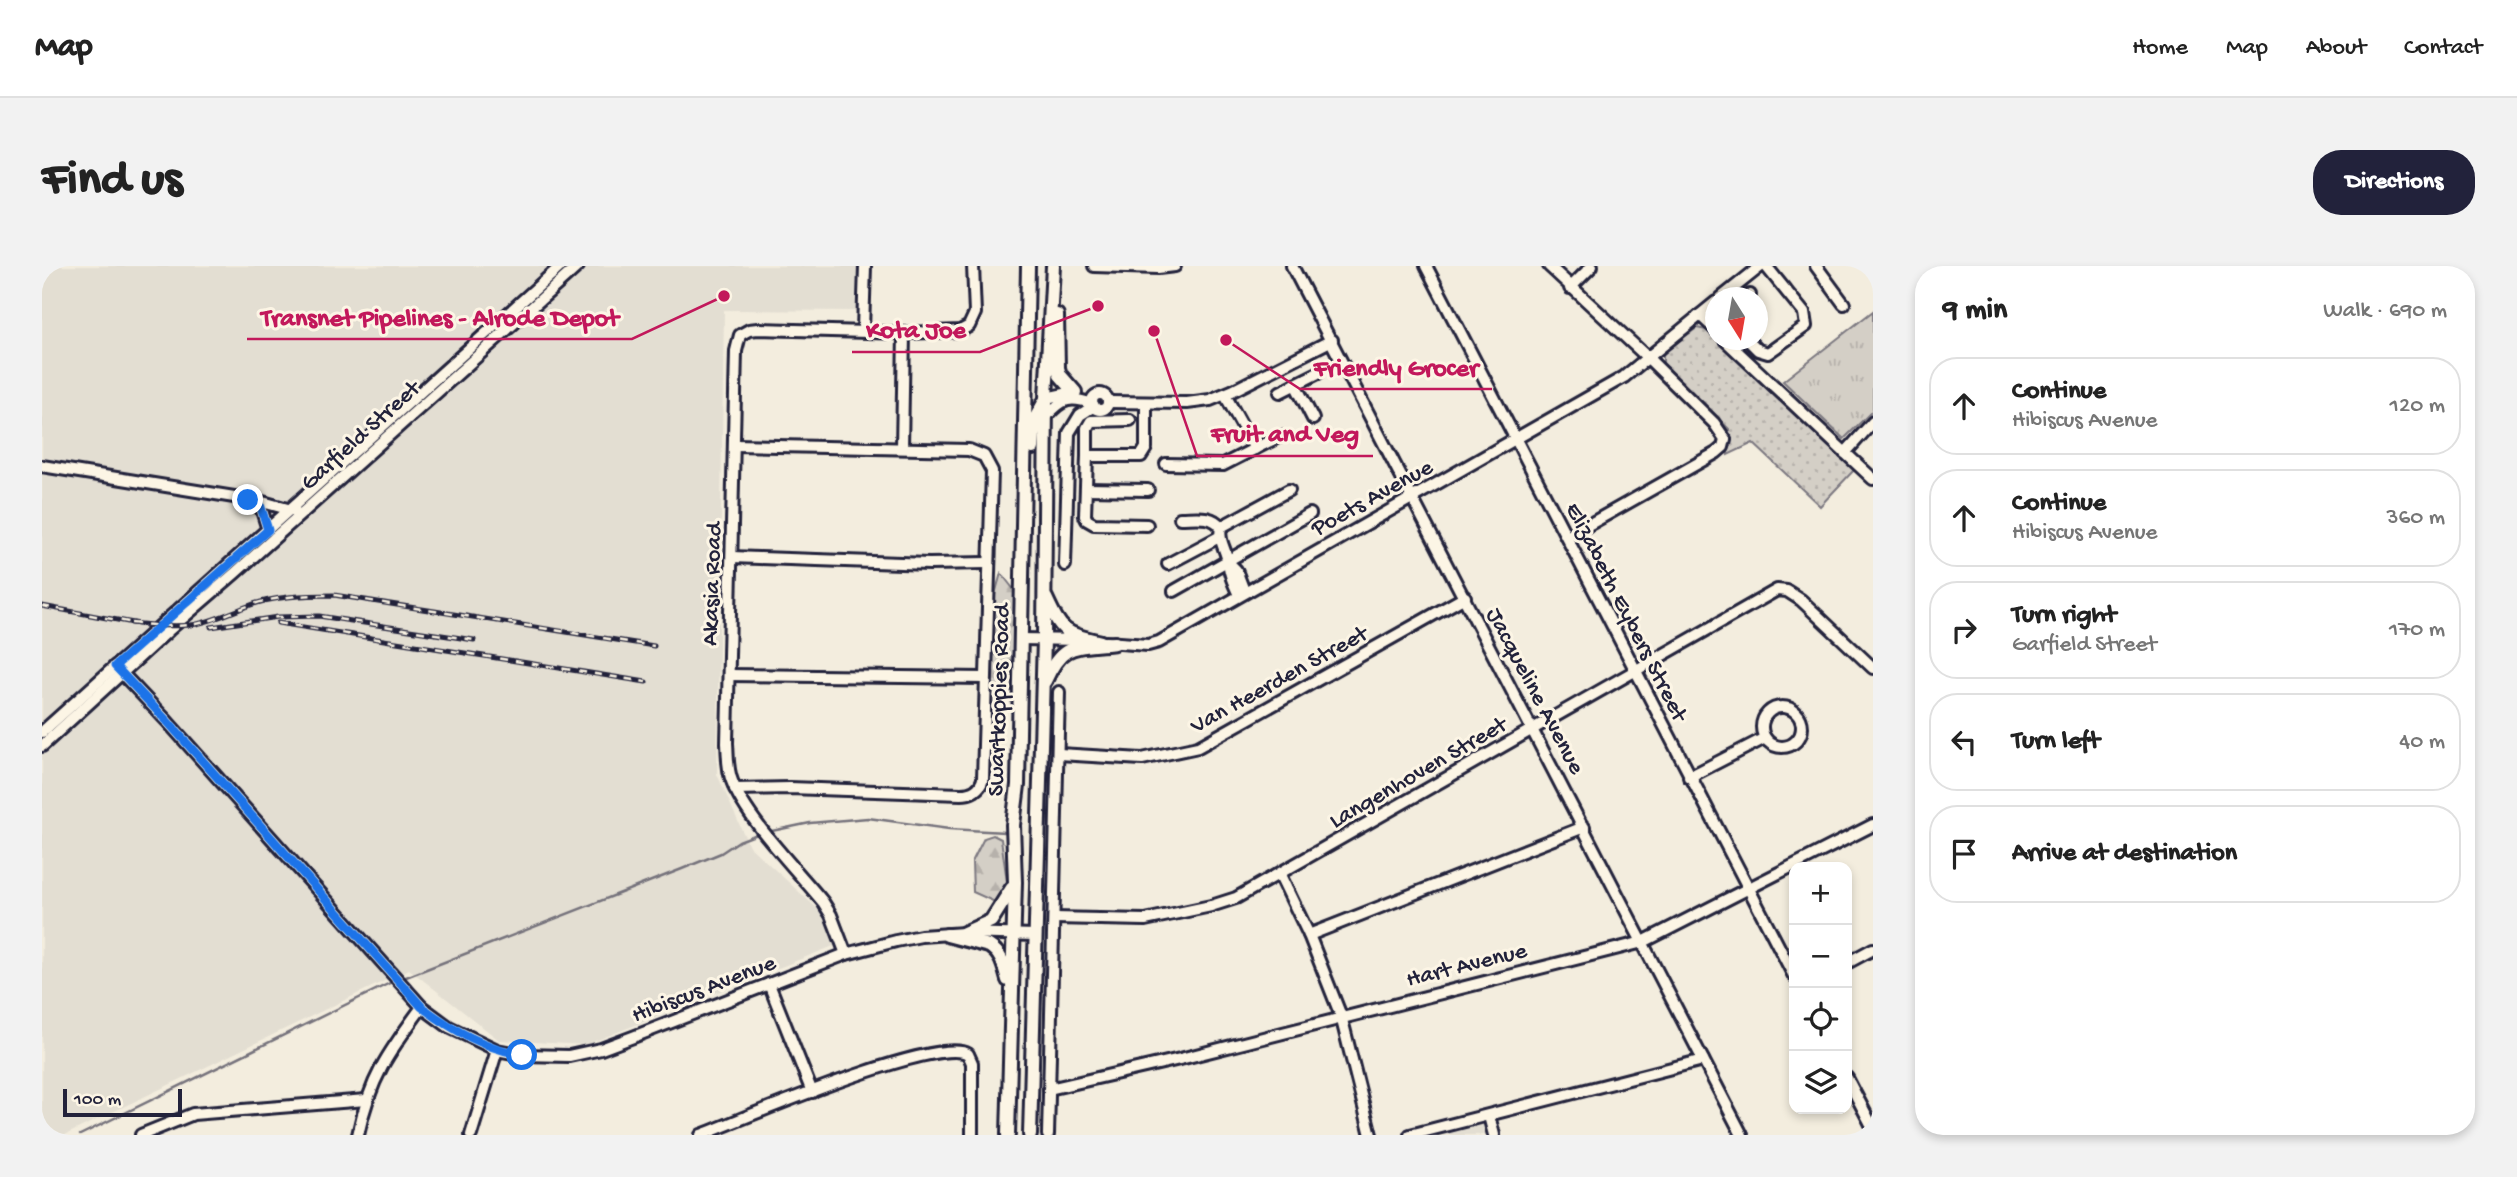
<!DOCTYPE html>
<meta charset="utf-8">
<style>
body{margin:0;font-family:"Gochi Hand",sans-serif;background:#f2f2f2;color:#222}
.controls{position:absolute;right:21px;bottom:21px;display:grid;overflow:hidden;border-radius:14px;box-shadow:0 4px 10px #0003}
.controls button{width:63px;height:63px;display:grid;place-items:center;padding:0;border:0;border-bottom:2px solid #e0e0e0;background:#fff;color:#222;font:35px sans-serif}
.compass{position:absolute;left:1663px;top:21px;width:63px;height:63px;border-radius:50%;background:#fff;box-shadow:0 4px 10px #0003;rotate:169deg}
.scale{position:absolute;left:21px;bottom:18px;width:119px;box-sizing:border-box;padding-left:7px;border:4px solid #22223b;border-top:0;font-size:19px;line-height:24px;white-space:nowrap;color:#22223b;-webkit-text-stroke:5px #fcf5e5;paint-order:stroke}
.stop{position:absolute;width:21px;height:21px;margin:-16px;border:5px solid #1a73e8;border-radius:50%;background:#fff}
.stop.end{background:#1a73e8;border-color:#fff;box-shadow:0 2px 7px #0008}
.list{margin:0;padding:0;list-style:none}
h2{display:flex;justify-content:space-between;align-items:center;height:91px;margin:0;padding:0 28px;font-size:30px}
h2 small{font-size:23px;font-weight:400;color:#767676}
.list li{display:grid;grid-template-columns:46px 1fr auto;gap:21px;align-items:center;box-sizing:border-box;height:98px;margin:0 14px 14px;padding:0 14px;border:2px solid #e0e0e0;border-radius:28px}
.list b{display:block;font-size:26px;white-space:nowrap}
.list p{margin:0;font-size:23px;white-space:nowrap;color:#767676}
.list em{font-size:23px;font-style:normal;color:#767676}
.icon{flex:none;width:38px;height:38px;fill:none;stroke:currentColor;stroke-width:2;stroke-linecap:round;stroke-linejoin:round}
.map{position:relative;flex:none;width:1831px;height:869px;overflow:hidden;border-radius:28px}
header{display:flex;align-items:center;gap:42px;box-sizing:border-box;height:98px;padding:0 35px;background:#fff;border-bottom:2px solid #e0e0e0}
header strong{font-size:33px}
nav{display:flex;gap:38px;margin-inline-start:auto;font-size:24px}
.intro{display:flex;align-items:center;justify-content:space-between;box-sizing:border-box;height:168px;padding:0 42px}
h1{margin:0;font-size:49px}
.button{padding:18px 32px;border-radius:28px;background:#22223b;color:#fff;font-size:24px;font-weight:700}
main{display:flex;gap:42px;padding:0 42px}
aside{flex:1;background:#fff;border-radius:28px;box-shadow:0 4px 10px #0003}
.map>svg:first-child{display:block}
.built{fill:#e3ded2}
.grass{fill:url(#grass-dots);stroke:#7b7880;stroke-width:2}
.forest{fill:url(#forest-firs);stroke:#7b7880;stroke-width:2}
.park{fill:url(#park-tufts);stroke:#7b7880;stroke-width:2}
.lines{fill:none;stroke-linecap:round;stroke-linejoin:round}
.stream{stroke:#75727b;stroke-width:2.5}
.minor-casing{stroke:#22223b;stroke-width:16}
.major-casing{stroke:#22223b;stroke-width:18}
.minor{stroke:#fcf5e5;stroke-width:10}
.major{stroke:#fcf5e5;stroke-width:12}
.rail-casing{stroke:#22223b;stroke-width:5}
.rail{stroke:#fcf5e5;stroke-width:2.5;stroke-dasharray:8;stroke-linecap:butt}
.route{stroke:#1a73e8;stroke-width:9}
.labels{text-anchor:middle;stroke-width:6;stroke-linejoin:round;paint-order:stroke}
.street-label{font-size:24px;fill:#22223b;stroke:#fcf5e5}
.leader{fill:none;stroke:#c2185b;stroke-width:2.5}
.callout-dot{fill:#c2185b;stroke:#fcf5e5;stroke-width:2.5}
.callout-label{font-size:26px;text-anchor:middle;font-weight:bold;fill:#c2185b;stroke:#fcf5e5;stroke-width:6;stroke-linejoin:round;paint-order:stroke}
</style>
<header>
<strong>Map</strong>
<nav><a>Home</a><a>Map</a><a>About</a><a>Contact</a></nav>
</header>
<div class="intro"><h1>Find us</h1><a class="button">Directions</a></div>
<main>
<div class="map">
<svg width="1831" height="869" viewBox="0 0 1831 869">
<defs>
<pattern id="grass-dots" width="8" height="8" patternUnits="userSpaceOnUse" patternTransform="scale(1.75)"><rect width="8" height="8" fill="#d4cfc6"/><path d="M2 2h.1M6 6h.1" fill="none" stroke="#b6b1ab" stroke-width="1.8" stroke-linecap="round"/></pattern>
<pattern id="forest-firs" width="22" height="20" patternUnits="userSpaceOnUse" patternTransform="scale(1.75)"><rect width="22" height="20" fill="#d4cfc6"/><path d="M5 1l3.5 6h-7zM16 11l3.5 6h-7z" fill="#b6b1ab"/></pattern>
<pattern id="park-tufts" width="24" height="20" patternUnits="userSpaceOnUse" patternTransform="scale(1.75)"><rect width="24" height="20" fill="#d4cfc6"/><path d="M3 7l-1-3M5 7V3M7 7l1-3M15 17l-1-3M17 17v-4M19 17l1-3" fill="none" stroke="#b6b1ab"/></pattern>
</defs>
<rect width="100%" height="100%" fill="#f3edde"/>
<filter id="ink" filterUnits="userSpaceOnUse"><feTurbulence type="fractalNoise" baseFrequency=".0143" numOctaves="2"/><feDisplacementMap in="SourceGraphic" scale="14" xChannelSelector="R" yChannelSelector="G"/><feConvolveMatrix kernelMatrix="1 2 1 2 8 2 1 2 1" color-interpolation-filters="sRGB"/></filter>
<g filter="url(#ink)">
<g class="built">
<polygon points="0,0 815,0 814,45 682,44 675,508 707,580 779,646 794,679 543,779 457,774 367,703 23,869 0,869"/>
<polygon points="1441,854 1445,869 1383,869"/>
</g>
<polygon class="grass" points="1655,62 1664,64 1813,203 1778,240 1711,177 1686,189 1687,163 1621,100 1621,89 1624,84"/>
<g class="forest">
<polygon points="959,307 973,325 972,382 965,415 956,426 944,418 947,350"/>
<polygon points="951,569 959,573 965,615 953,636 931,626 930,596 942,572"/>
</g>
<polygon class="park" points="1831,45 1831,144 1802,173 1741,115"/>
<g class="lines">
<g class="stream">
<polyline points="725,566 768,557 826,552 907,563 963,566"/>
<polyline points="359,713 640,603 679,587 697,575 718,567"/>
<polyline points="38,869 352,715"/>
</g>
<defs>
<g id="minor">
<polyline points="1052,0 1116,2 1133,0"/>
<polyline points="1250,0 1700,869"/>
<polyline points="1384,0 1752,710"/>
<polyline points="1507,0 1605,91 1672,157 1683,173 1681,181 1674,187 1525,271"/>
<polyline points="1774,0 1802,38"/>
<polyline points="1528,22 1550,0"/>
<polyline points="1679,32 1719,0"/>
<polyline points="1705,32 1708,29"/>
<polyline points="1658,49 1674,64"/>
<polyline points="821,64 823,0"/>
<polyline points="1683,74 1831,213"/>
<polyline points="1706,74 1716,84 1726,87 1764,60 1762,47 1724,0"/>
<polyline points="1253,118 1271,153"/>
<polyline points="1238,126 1276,107"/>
<circle cx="1058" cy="136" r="8"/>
<polyline points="1183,129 1213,183"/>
<polyline points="1004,132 1032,126"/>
<polyline points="1066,136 1145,137 1168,134 1190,125 1290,74"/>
<polyline points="1104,137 1104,182 1099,190 1045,190 1043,250 1045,254 1052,258 1105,259"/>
<path d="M 1005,150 C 1020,132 1029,130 1051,138"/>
<path d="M 692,179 L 927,184 L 942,190 L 950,205 L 941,513 C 938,524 929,528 919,528 L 748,522 L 693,523"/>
<polyline points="860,182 862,67"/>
<polyline points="1803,187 1831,156"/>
<polyline points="1045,190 1045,162 1049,155 1088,154"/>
<polyline points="1124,198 1181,199 1238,170"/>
<polyline points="0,200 217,235 253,245"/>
<polyline points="1044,223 1106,224"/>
<polyline points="217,235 226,264"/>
<path d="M 1138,252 C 1153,252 1170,248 1179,261"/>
<polyline points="690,291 887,298 946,297"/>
<polyline points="1187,297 1194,304 1202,325"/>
<polyline points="1126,298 1177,271"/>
<polyline points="1023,299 1027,167 1038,149 1052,140"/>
<polyline points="1132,325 1268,248"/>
<path d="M 1197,329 C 1191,316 1188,309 1186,296 C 1184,283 1176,275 1179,261 L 1247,224"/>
<polyline points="978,373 1041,374"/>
<polyline points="1064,376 1106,379 1117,376 1582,111 1674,36"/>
<polyline points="73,400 125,455 380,741 407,761 455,784 480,789 527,790 559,783 591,771 804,688 854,675 879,670 922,667 994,669"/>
<polyline points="687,409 943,412"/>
<circle cx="1740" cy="461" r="20"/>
<polyline points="0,466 519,0"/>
<polyline points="0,480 127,364 192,308 536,0"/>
<polyline points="1017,488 1100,493 1156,481 1423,331"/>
<polyline points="1647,511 1723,472"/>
<polyline points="1238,609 1267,669 1299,750 1329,869"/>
<polyline points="1012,652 1103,654 1169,640 1194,632 1735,324 1745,325 1759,334 1831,402"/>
<polyline points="1267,669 1542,561"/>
<path d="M 804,688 L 789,649 L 781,636 C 754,603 704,553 690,515 C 685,503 686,490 685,477 L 694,85 L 698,69 L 707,64 L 716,63 L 862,67 L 918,65 L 927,60 L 933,47 L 931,0"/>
<polyline points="1805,697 1831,683"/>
<polyline points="727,718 770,826"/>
<polyline points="1805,812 1831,862"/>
<polyline points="1007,823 1138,793 1601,676 1831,559"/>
<polyline points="1447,850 1452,869"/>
<polyline points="99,869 151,848 324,834"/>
<path d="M 316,869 C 328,812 346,787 380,741"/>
<polyline points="429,869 455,784"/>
<path d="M 659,869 C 701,853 895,769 926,788 L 930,797 L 930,869"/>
<polyline points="1006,869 1017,426"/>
<polyline points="1368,869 1661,794"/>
</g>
<g id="major">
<polyline points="1015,49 1016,102 1018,109 1033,126"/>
<polyline points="991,182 993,153 1004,133"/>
<path d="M 1004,332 C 1020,367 1022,367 1059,376"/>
<path d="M 1003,415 C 1021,375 1033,382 1073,377"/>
<polyline points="922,667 949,655 970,622"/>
<path d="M 905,669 L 947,680 C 960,688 962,700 966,714"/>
<polyline points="966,869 973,616 971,559 976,519 986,0"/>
<polyline points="988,869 1002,373 1004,132 1011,0"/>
</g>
</defs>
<use href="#minor" class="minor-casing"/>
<use href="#major" class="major-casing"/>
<use href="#minor" class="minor"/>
<use href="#major" class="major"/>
<defs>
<g id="rail">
<polyline points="0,340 97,358"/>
<path d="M 89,357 C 109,359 128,361 149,359 C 169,356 187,347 206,340 C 233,330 263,329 292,329 L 612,380"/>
<polyline points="236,357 604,416"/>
<polyline points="169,361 236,351 277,350 432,374"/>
</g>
</defs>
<use href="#rail" class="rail-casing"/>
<use href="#rail" class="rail"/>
</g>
</g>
<g class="lines" filter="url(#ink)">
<path class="route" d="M 206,234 L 217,235 L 226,264 L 73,400 L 125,455 L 380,741 C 412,765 441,781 480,789"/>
</g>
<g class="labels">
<g class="street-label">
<text transform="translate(317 168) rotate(-42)" y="8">Garfield Street</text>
<text transform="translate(1329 230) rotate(-29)" y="8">Poets Avenue</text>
<text transform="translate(668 318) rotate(-88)" y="8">Akasia Road</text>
<text transform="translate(1586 345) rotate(63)" y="8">Elizabeth Eybers Street</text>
<text transform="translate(1236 412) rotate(-29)" y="8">Van Heerden Street</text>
<text transform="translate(1495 424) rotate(62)" y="8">Jacqueline Avenue</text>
<text transform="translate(955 434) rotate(-88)" y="8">Swartkoppies Road</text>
<text transform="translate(1375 505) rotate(-30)" y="8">Langenhoven Street</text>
<text transform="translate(1424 697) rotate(-14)" y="8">Hart Avenue</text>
<text transform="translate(661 721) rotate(-21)" y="8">Hibiscus Avenue</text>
</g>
</g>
<path class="leader" d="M682 30L590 73H205M1056 40L938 86H810M1184 74L1258 123H1450M1112 65L1155 190H1331"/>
<g class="callout-dot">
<circle cx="682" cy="30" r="7"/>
<circle cx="1056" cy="40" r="7"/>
<circle cx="1184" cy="74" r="7"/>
<circle cx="1112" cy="65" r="7"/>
</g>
<g class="callout-label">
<text x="398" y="59">Transnet Pipelines - Alrode Depot</text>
<text x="874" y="71">Kota Joe</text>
<text x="1354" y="109">Friendly Grocer</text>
<text x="1243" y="175">Fruit and Veg</text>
</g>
</svg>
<div class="controls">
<button>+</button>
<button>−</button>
<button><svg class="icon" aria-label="locate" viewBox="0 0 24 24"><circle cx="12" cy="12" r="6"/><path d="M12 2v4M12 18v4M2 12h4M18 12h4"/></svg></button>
<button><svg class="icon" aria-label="layers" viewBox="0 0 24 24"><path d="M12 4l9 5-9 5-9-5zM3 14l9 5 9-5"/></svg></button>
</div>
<svg class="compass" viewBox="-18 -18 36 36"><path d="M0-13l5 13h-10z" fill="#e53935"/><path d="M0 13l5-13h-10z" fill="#767676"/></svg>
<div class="scale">100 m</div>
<div class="stop" style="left:480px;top:789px"></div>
<div class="stop end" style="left:206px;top:234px"></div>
</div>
<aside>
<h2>9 min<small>Walk · 690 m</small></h2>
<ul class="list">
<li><svg class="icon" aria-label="ahead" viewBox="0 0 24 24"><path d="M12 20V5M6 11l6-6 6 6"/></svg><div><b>Continue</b><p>Hibiscus Avenue</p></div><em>120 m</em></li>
<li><svg class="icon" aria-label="ahead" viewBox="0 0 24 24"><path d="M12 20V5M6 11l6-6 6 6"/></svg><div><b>Continue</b><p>Hibiscus Avenue</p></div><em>360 m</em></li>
<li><svg class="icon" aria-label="right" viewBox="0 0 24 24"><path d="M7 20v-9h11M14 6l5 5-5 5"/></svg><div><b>Turn right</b><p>Garfield Street</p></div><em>170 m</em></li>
<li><svg class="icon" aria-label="left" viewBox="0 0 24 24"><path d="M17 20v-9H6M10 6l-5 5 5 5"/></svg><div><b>Turn left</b></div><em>40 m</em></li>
<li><svg class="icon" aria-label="arrive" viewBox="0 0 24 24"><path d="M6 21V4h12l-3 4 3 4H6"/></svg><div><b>Arrive at destination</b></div></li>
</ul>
</aside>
</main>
